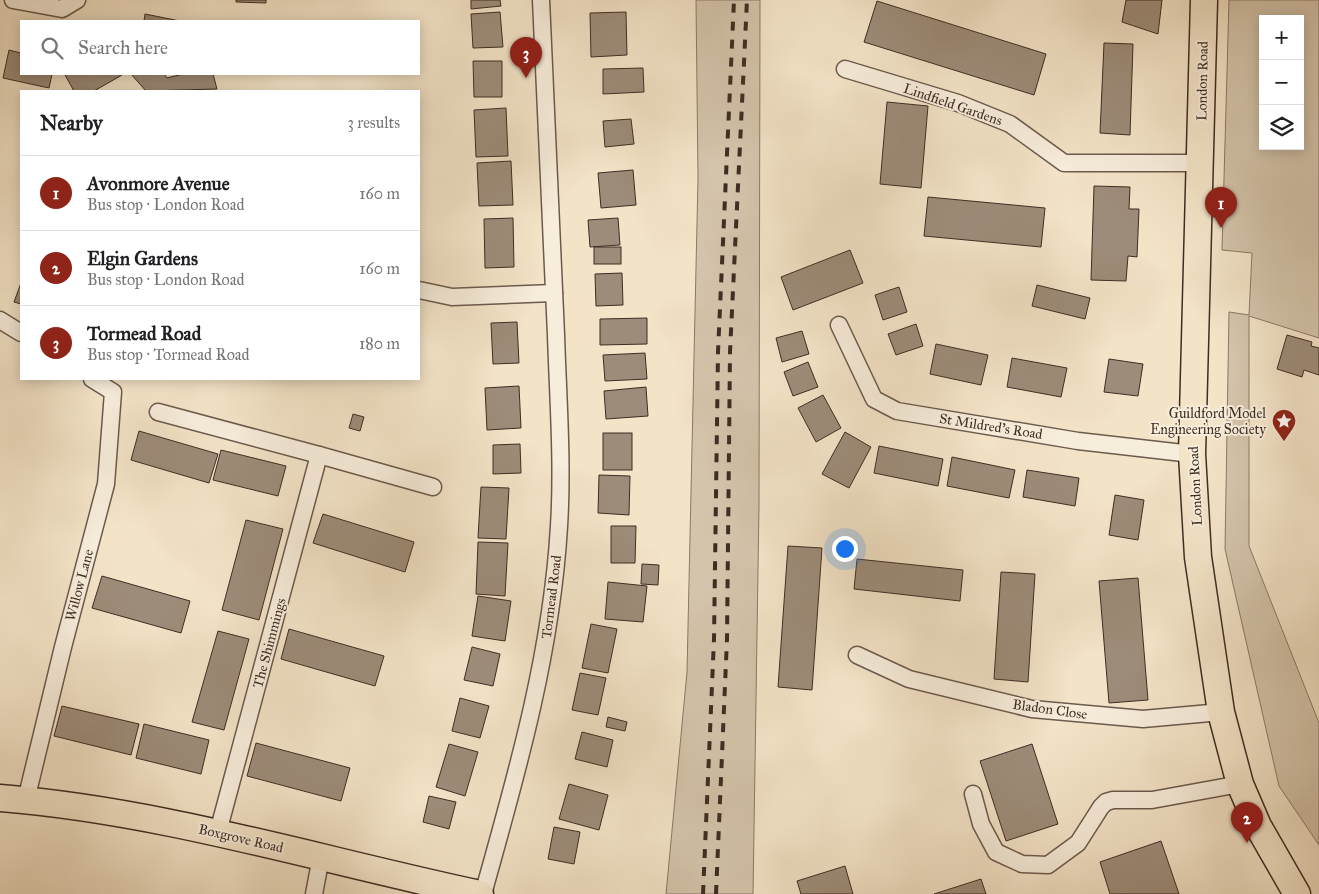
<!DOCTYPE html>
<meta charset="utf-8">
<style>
body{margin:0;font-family:"IM FELL Great Primer",serif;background:#f6f6f6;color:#202124}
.controls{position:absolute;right:15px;top:15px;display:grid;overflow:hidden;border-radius:0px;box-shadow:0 2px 12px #0003}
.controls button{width:45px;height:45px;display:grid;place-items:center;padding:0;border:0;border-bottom:1px solid #e0e0e0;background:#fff;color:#202124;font:25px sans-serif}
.you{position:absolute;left:844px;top:548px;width:18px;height:18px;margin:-12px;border:4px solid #fff;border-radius:50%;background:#1a73e8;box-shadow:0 0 0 8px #1a73e833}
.badge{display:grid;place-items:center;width:32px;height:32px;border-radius:50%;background:#8f2418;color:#fff;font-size:16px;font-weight:700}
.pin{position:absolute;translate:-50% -41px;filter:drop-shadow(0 1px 2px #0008)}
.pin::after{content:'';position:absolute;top:26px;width:18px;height:15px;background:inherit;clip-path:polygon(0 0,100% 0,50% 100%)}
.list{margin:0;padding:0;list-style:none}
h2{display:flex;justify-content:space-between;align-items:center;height:65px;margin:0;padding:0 20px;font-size:21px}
h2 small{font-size:16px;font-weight:400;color:#757577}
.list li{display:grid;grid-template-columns:32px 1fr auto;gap:15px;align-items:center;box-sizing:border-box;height:75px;padding:0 20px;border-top:1px solid #e0e0e0}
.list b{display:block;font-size:19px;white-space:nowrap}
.list p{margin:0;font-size:16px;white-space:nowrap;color:#757577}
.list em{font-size:16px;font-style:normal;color:#757577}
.icon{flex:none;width:28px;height:28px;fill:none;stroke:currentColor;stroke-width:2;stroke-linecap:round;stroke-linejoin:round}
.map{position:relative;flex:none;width:1319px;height:894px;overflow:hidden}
.search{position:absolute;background:#fff;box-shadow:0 2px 12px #0003;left:20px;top:20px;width:400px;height:55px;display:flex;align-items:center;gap:12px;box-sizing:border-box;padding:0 18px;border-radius:0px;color:#757577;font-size:19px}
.panel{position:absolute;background:#fff;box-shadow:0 2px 12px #0003;left:20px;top:90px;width:400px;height:290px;border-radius:0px}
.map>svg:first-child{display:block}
.green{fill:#d4c4ab;stroke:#8a7868;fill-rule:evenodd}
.building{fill:#9d8c79;stroke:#3f2d24}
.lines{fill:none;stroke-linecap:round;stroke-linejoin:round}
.minor-casing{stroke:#6c5a4d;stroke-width:19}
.primary-casing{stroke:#3f2d24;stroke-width:29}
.minor{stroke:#f7eddb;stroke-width:16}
.primary{stroke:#f3e3c7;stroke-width:26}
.rail{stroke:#3f2d24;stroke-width:4;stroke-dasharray:9 9;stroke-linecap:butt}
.labels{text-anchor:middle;stroke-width:4;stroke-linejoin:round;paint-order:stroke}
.street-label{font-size:14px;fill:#3f2d24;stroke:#f7eddb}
.poi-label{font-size:14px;fill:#3f2d24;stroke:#f7eddb;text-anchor:end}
</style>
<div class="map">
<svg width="1319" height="894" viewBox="0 0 1319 894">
<rect width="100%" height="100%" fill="#f3e3c7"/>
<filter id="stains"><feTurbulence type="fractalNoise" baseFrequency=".004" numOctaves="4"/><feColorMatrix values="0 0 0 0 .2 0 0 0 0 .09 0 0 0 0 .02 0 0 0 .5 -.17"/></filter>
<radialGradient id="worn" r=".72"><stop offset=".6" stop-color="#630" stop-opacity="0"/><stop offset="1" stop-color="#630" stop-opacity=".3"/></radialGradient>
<g class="green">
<polygon points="696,0 760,0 759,506 753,894 666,894 687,672 698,178"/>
<path d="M 1229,0 L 1319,0 L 1319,338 L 1249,316 L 1249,546 L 1319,723 L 1319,845 L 1279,786 L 1225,549 L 1229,312 L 1249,315 L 1252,253 L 1222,250 ZM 1263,19 L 1300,19 L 1300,146 L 1263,146 Z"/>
</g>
<g class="building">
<polygon points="236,0 266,0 266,3 236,2"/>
<polygon points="471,0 500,0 501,6 471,9"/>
<polygon points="1126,0 1162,0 1158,34 1122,22"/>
<polygon points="877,1 1046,54 1034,95 864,42"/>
<polygon points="500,12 503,47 473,48 471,14"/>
<polygon points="626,12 627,55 591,57 590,13"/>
<polygon points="145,14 180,21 144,21"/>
<polygon points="1104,43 1133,44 1130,135 1100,133"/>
<polygon points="9,50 21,53 21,74 52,74 49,88 3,78"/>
<polygon points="473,61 502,61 502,97 474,97"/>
<polygon points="643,68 644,92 603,94 603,69"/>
<polygon points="68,74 121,74 122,75 94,91 74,91 65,75"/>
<polygon points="131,74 164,74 167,78 183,74 213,74 217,89 146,91"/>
<polygon points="887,102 928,106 921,188 880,184"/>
<polygon points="506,108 508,156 476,157 474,110"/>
<polygon points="631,119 634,144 605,147 603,121"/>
<polygon points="511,161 513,205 479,206 477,163"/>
<polygon points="633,170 636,205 601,208 598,173"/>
<polygon points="1094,186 1130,187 1129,209 1139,209 1137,257 1128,256 1126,281 1091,280"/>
<polygon points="928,197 1045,208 1041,247 924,236"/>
<polygon points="513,218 514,267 485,268 484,219"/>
<polygon points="618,218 620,245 590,247 588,220"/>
<rect x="594" y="247" width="27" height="17"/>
<polygon points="850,250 863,283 793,310 781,277"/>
<polygon points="622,273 623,305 596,306 595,274"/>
<polygon points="21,283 21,304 14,302"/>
<polygon points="1037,285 1090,298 1085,319 1032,306"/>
<polygon points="899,287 907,312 883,320 875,295"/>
<polygon points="647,318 647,344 600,345 600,319"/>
<polygon points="517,322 519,363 493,364 491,323"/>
<polygon points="916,324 923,346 896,355 888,334"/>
<polygon points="802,331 809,354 782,362 776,338"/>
<polygon points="1287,335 1312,342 1311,346 1319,348 1319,375 1304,370 1302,377 1277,369"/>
<polygon points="936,344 988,355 981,385 930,374"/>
<polygon points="645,353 647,379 605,381 603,355"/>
<polygon points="1012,358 1067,368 1061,397 1007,387"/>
<polygon points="1109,359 1143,364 1138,396 1104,392"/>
<polygon points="808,362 818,387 793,396 784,372"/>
<polygon points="519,386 521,428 487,430 485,388"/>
<polygon points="646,387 648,416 606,419 604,391"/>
<polygon points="823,395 841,428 816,442 798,408"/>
<polygon points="353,414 364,417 360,431 349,428"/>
<polygon points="139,431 218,454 209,483 131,460"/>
<polygon points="845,432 871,447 849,488 822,474"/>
<rect x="603" y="433" width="29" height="37"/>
<polygon points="520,444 521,473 493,474 493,445"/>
<polygon points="879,446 943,459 938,486 874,473"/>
<polygon points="221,450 286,466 278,496 213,480"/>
<polygon points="952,457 1015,470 1009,498 947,486"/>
<polygon points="1027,470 1079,478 1075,506 1023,497"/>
<polygon points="599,475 630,476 629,515 598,513"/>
<polygon points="481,487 509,488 506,539 478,538"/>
<polygon points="1115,495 1144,500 1138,540 1109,535"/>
<polygon points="323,514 414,542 405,572 313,543"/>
<polygon points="246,520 283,529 259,620 222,610"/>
<polygon points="611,526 636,526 635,563 611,563"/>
<polygon points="478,542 508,543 505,596 476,594"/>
<polygon points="788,546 822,548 812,690 778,687"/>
<polygon points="857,559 963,570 960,601 854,589"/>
<polygon points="642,564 659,565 658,585 641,584"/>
<polygon points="1001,572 1035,574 1028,682 994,679"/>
<polygon points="102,576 190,601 181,633 92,608"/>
<polygon points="1138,578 1148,700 1109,703 1099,581"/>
<polygon points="608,582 647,586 643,622 605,619"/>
<polygon points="478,596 511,601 505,641 472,636"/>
<polygon points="591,624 617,629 608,673 582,668"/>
<polygon points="289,629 384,656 375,686 281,659"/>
<polygon points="218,631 249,639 224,730 192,722"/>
<polygon points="472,647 500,654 493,686 464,680"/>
<polygon points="580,673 606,678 598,715 572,710"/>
<polygon points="460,698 489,706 480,738 452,731"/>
<polygon points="62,706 139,724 131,755 54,736"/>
<polygon points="608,717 627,722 625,731 606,727"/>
<polygon points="144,724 209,740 201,774 136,758"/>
<polygon points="582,732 613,740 607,767 575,759"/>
<polygon points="256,743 350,768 341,801 247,776"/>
<polygon points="449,744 478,752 465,796 436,787"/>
<polygon points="1032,744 1058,824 1006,841 980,761"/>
<polygon points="569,784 608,795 599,830 559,819"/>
<polygon points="429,796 456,802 449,829 423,822"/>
<polygon points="554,827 580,832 574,864 548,859"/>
<polygon points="1161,841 1179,894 1110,894 1100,862"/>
<polygon points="845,866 853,894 801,894 797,881"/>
<polygon points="981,879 986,894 934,894"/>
</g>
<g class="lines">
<defs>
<g id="minor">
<polyline points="13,0 62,9 77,0"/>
<polyline points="845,69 958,103 1010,124 1064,163 1200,163"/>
<polyline points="419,290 452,297 554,293"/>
<polyline points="0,320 21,333"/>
<polyline points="839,325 874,399 897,411 1078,441 1192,454"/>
<polyline points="158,412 319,455 218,832"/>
<polyline points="319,455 433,487"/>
<polyline points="857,655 909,679 1032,709 1143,719 1221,712"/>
<polyline points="973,794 981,824 996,852 1022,864 1048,865 1078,843 1101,807 1106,802 1113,800 1152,800 1240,784"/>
<polyline points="26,800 63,647 106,484 113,392 92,379"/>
<polyline points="314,894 321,857"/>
<path d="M 483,894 C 517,773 552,651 559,526 C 563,463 558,398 556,335 C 552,224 546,112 541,0"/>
</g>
<g id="primary">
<polyline points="1204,0 1192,454 1198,557 1221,712 1240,784 1258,826 1297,894"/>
<path d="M 0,798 C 163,811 320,860 480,894"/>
</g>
</defs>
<use href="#minor" class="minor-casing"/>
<use href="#primary" class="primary-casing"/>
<use href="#minor" class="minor"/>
<use href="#primary" class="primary"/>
<g class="rail">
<polyline points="703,894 714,639 718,352 734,0"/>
<polyline points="716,894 727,639 730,352 747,0"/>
</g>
</g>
<defs>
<symbol id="sight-pin" viewBox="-11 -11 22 30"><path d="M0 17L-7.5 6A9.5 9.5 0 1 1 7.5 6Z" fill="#8f2418" stroke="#f7eddb"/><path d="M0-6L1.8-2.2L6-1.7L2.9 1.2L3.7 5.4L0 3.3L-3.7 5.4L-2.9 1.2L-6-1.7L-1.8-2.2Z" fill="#fff"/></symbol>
</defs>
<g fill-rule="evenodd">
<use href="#sight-pin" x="1270" y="407" width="28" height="38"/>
</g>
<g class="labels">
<g class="street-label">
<text transform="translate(1202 81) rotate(-89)" y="5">London Road</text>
<text transform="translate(953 104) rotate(19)" y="5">Lindfield Gardens</text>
<text transform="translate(991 426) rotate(9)" y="5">St Mildred's Road</text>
<text transform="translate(1195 486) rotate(-93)" y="5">London Road</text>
<text transform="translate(79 585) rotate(-75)" y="5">Willow Lane</text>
<text transform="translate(551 597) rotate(-83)" y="5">Tormead Road</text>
<text transform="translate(269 643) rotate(-75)" y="5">The Shimmings</text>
<text transform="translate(1050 709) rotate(8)" y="5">Bladon Close</text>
<text transform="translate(241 838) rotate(13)" y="5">Boxgrove Road</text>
</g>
<g class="poi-label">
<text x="1266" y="418">Guildford Model<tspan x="1266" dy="16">Engineering Society</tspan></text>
</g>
</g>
<rect width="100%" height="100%" filter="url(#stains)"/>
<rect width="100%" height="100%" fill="url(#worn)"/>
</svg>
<div class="controls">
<button>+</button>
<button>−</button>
<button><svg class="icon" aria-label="layers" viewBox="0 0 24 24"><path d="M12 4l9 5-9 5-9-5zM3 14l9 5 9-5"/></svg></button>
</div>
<div class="you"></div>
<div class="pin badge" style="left:1221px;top:228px">1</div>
<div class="pin badge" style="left:1247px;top:843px">2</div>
<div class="pin badge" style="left:526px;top:78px">3</div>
<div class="search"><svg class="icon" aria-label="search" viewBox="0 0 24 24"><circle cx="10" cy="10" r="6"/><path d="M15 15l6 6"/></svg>Search here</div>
<section class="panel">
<h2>Nearby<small>3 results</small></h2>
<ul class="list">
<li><span class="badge">1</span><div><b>Avonmore Avenue</b><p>Bus stop · London Road</p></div><em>160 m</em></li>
<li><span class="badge">2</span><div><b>Elgin Gardens</b><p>Bus stop · London Road</p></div><em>160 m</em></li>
<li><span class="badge">3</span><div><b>Tormead Road</b><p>Bus stop · Tormead Road</p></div><em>180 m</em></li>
</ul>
</section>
</div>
